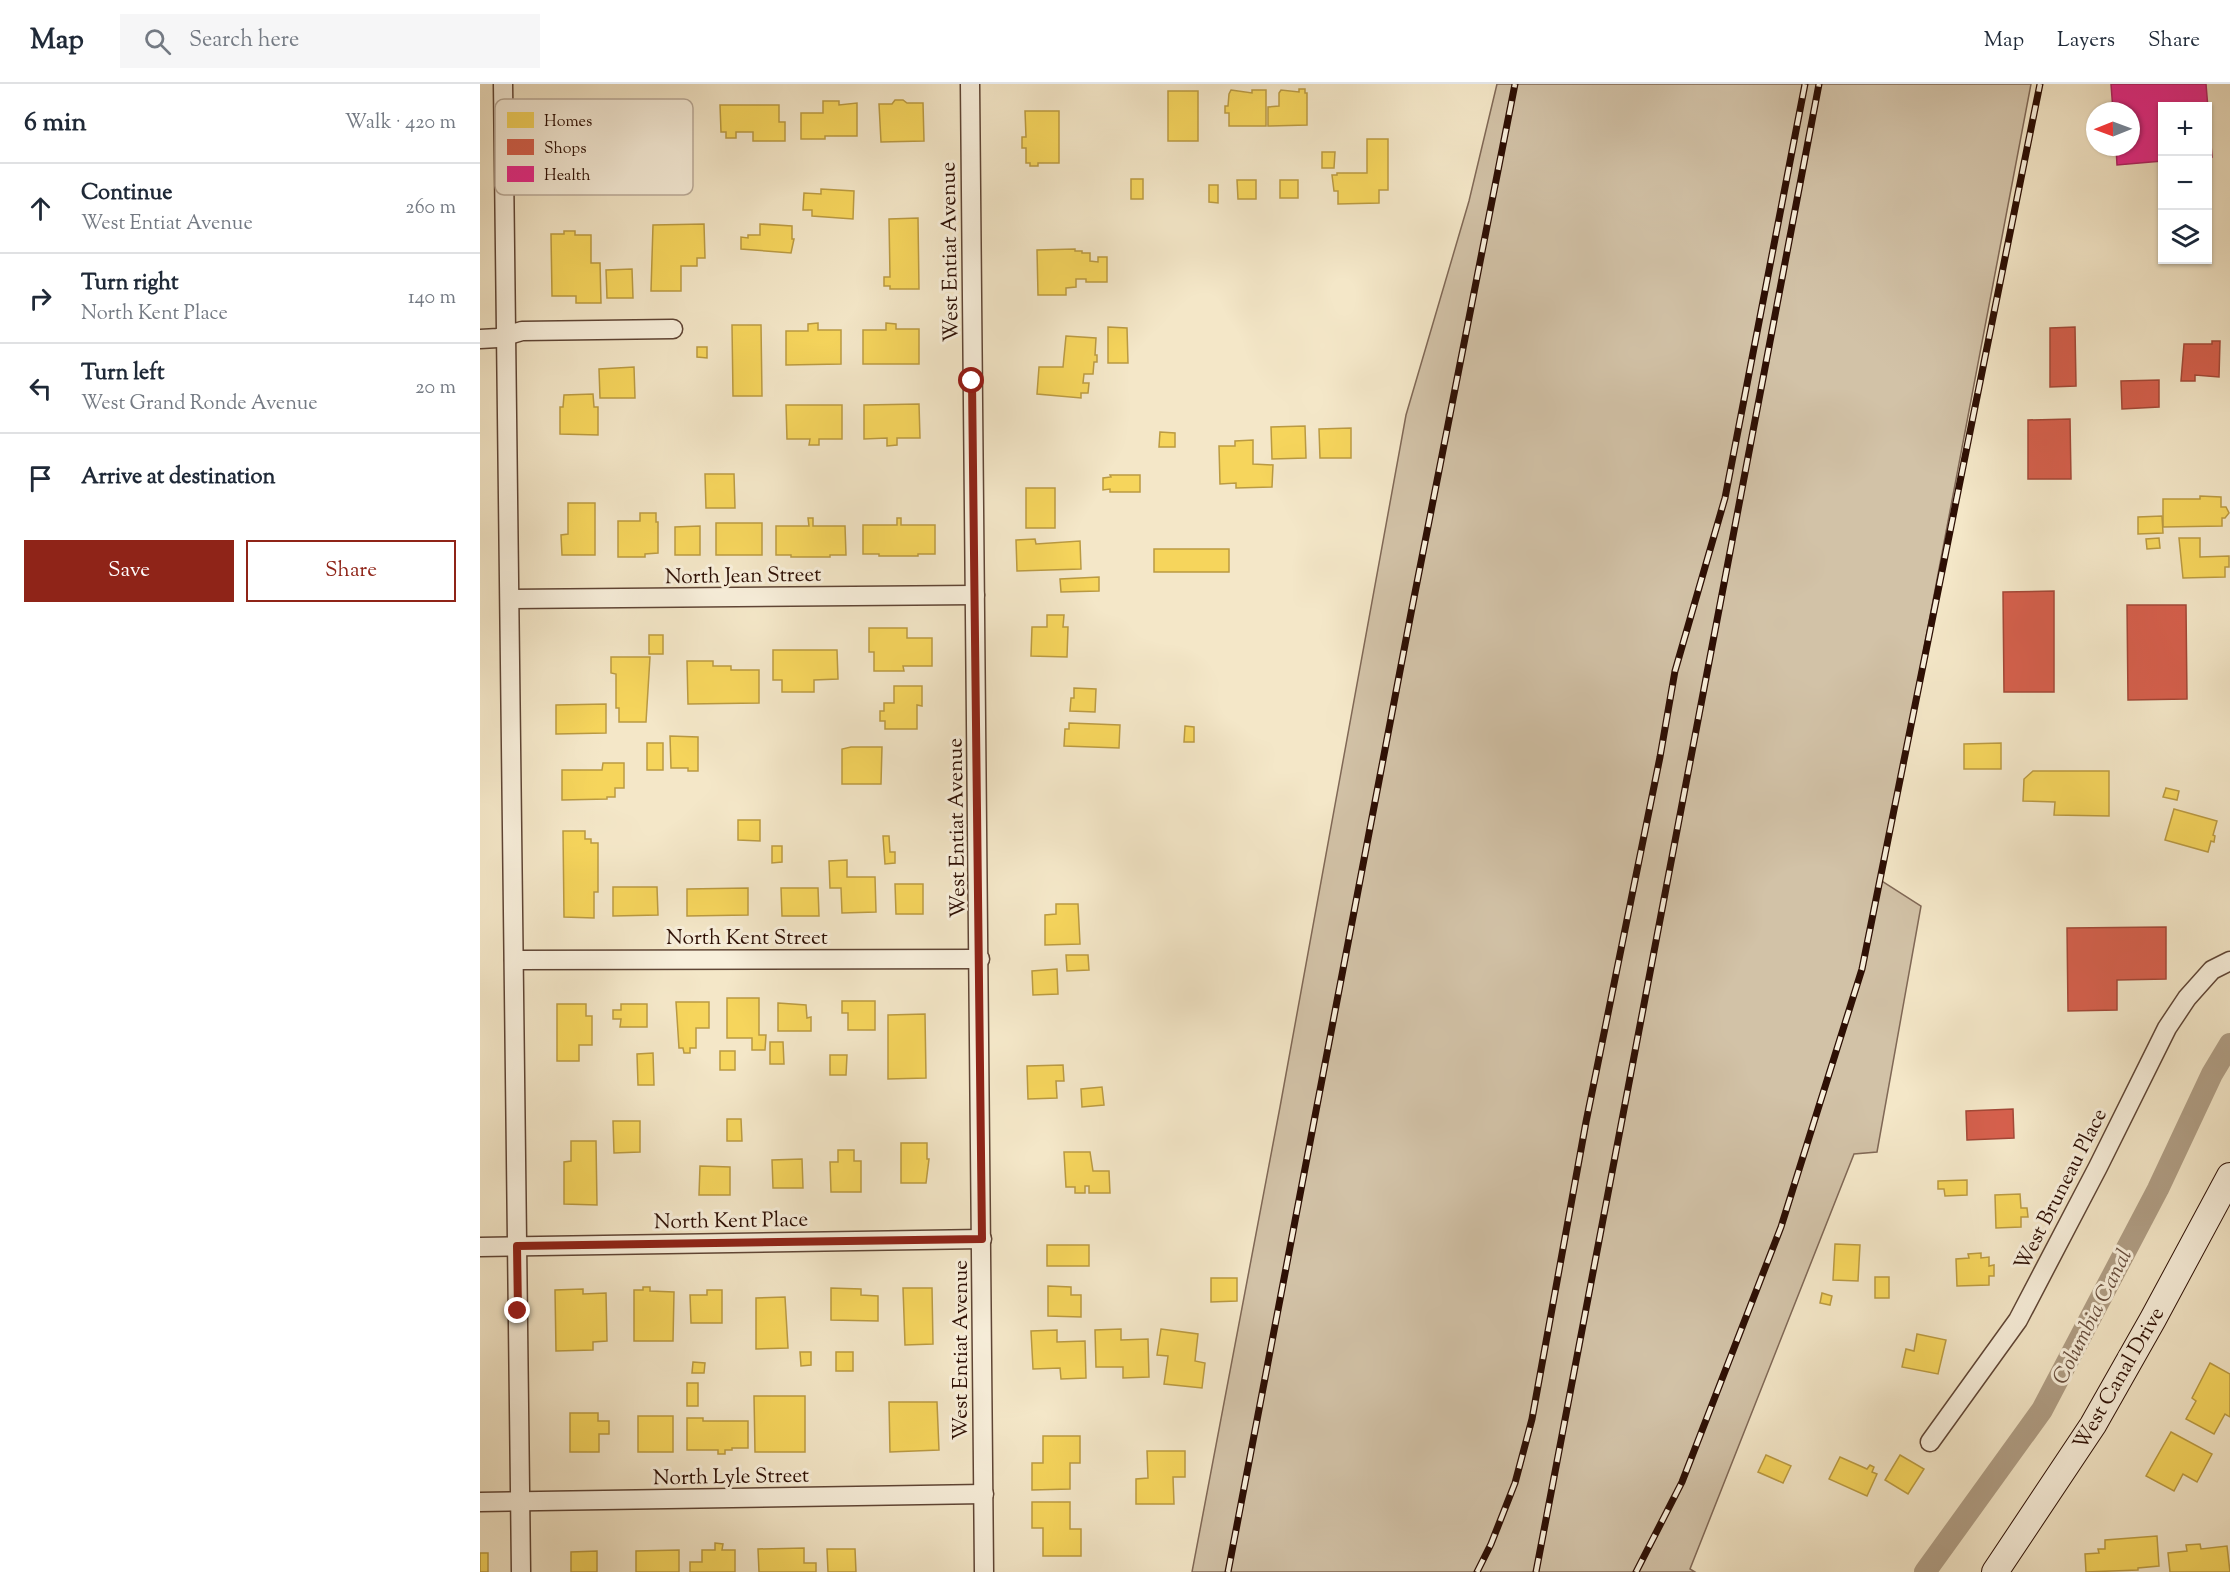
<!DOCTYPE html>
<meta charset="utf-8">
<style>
body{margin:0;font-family:"Sorts Mill Goudy",serif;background:#f6f6f7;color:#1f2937}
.controls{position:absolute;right:18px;top:18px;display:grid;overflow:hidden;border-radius:0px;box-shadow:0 2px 4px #0004}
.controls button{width:54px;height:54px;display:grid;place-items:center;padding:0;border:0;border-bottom:2px solid #e0e1e3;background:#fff;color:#1f2937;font:30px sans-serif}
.compass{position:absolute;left:1606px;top:18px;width:54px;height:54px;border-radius:50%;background:#fff;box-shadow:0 2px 4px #0004;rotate:269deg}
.stop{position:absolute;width:18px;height:18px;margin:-14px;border:4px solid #8f2418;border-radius:50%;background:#fff}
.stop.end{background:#8f2418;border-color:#fff;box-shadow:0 2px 6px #0008}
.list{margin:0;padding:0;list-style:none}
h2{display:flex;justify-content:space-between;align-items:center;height:78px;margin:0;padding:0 24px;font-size:26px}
h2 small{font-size:20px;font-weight:400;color:#747a83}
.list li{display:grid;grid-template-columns:39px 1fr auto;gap:18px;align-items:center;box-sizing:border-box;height:90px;padding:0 24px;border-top:2px solid #e0e1e3}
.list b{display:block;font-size:22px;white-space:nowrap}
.list p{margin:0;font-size:20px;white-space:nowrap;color:#747a83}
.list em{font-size:20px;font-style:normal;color:#747a83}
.actions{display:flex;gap:12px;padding:18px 24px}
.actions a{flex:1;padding:14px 0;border:2px solid #8f2418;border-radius:0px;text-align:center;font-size:21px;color:#8f2418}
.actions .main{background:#8f2418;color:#fff}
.icon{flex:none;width:33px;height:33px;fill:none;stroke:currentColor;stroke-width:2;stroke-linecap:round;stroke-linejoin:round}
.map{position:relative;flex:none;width:1750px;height:1488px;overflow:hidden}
header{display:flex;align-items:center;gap:36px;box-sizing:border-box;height:84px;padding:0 30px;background:#fff;border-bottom:2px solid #e0e1e3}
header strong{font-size:28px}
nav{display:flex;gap:33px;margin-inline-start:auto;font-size:21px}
.search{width:420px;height:54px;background:#f6f6f7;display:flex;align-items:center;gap:15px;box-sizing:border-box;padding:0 21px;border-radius:0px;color:#747a83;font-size:22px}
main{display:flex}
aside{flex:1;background:#fff}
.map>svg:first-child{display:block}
.green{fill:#d2c2a7;stroke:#806856;stroke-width:1.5}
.homes{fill:#f6d55c;stroke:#ba9a42;stroke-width:1.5}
.shops{fill:#d6604d;stroke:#a34837;stroke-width:1.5}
.health{fill:#e7298a;stroke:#af2162;stroke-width:1.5}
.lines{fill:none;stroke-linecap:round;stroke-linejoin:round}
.canal{stroke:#b09e85;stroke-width:22}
.street-casing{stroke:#5f4535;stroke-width:21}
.secondary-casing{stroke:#2d0f04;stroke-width:28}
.street{stroke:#f8efdb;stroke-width:18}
.secondary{stroke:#f8efdb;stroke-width:26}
.rail-casing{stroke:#2d0f04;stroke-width:7}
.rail{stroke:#f8efdb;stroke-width:4.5;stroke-dasharray:14;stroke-linecap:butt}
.route{stroke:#8f2418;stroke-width:8}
.labels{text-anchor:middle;stroke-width:6;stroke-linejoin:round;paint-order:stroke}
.street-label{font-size:21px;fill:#2d0f04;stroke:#f8efdb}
.water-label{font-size:22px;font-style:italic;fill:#684f3e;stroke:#f8efdb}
.key{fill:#f8efdb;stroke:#bbac9a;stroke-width:1.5}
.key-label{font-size:16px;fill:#2d0f04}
</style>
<header>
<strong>Map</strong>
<div class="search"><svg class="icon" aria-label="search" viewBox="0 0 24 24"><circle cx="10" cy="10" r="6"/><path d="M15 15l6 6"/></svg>Search here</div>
<nav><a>Map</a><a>Layers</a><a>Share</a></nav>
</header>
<main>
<aside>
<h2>6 min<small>Walk · 420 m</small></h2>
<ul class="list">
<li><svg class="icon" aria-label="ahead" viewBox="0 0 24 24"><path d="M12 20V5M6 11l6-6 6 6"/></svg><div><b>Continue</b><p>West Entiat Avenue</p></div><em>260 m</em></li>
<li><svg class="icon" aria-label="right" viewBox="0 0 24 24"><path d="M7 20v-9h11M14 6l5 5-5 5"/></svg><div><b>Turn right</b><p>North Kent Place</p></div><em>140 m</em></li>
<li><svg class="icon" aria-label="left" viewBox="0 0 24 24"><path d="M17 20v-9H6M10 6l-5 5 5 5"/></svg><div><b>Turn left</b><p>West Grand Ronde Avenue</p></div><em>20 m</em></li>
<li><svg class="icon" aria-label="arrive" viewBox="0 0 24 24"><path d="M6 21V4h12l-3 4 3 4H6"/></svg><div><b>Arrive at destination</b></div></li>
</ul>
<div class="actions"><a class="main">Save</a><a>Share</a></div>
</aside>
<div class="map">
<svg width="1750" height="1488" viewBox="0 0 1750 1488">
<rect width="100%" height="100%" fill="#f4e7c8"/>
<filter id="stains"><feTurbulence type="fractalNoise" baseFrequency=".00333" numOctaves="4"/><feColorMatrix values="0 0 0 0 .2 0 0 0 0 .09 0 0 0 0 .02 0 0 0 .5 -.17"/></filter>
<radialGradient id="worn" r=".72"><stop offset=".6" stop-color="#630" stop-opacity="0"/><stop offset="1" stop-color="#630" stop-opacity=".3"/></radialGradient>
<polygon class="green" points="1017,0 1551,0 1400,796 1441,822 1397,1068 1374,1070 1210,1485 1215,1488 712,1488 800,1023 926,331 989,117"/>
<g class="homes">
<polygon points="819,5 825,5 825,9 827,9 827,41 788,42 788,23 799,22 799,9 801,6 819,8"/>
<polygon points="751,6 772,9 772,6 786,6 786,42 749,42 749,29 745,29 745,22 748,22 749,10"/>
<rect x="688" y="7" width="30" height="50"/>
<polygon points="415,16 423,16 427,19 443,19 444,57 401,58 399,20 412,20"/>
<polygon points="343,17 359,17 359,21 377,19 377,52 345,52 345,55 321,55 321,29 343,29"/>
<polygon points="240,21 299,21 299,38 305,38 305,57 273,57 273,48 256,48 256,54 246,54 246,48 241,48"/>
<polygon points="545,27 579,27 579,79 558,79 558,82 550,82 550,79 546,79 546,64 542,64 542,53 546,53"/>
<polygon points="887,55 908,55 908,106 899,106 899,119 858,120 858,107 854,107 852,91 857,91 857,89 887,89"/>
<polygon points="842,68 855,68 854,84 842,84"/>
<rect x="651" y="95" width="12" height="20"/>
<polygon points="757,96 776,96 776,115 758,115"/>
<rect x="800" y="96" width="18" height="18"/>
<polygon points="729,101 738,101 738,119 729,118"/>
<polygon points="341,105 374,107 373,135 332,132 332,126 323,126 324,109 341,110"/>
<polygon points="438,134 439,205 410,205 410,202 404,202 404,193 410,193 409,135"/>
<polygon points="224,140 225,174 217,174 217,182 201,182 201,207 171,207 173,141"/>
<polygon points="280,140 312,142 312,155 314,155 311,169 261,165 261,153 268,154 268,151 280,151"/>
<polygon points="84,147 95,147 95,151 111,151 111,179 120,179 121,219 96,219 96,212 72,212 71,150 84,150"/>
<polygon points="595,165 595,167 602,167 602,169 610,169 610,177 618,178 618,173 627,173 627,198 606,198 606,195 596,195 596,203 586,204 586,211 558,211 557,166"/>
<polygon points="152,185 153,214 127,214 126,186"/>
<polygon points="338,239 338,246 361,246 361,280 306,281 306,247 328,247 328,240"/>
<polygon points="406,239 416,240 416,245 439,245 439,280 383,280 383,246 406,246"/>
<polygon points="252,241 281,241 282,312 253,312"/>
<polygon points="628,243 647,244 648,279 628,279"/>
<polygon points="586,252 616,254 615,271 617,271 617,278 614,278 613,290 604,290 603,299 609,299 608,309 601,309 601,314 557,310 559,283 583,283"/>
<polygon points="217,263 227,263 227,274 217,273"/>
<polygon points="154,283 155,314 120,314 119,285"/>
<polygon points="113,310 114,323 118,323 118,351 80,350 80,323 83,323 84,311"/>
<polygon points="439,320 440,354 417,354 417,361 407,362 407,354 384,355 384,321"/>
<polygon points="306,321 362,321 362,355 339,355 339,361 329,361 330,355 307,355"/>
<polygon points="825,342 826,374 792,375 791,343"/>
<polygon points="871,344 871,374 840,374 839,345"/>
<polygon points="680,348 695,349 695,363 679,363"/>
<polygon points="773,356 773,380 793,381 792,403 756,404 756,399 740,400 739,362 755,362 755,357"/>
<polygon points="225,390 254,390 255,424 226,424"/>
<polygon points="630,391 660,391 660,408 630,408 630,405 623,406 623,394 631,393"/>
<rect x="546" y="404" width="29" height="40"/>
<polygon points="1720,412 1741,413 1741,423 1746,423 1749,429 1745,434 1742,434 1742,442 1683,443 1683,415 1720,415"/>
<polygon points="88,419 115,419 115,471 82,471 81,451 88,450"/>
<polygon points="160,429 176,429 176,438 178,438 178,469 165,470 165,473 138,473 138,437 160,437"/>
<polygon points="1682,432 1683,449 1658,450 1658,433"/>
<polygon points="328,434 333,434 333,442 365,442 366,471 350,471 350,473 311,473 311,471 296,471 296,442 329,442"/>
<polygon points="417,434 421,434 421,441 455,441 455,470 438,470 438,472 399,472 399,470 383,470 383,441 417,441"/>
<rect x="236" y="439" width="46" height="32"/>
<polygon points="220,442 220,471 195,471 195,443"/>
<polygon points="1679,454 1680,464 1667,465 1666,455"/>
<polygon points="1699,454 1720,454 1720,473 1749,472 1749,483 1745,483 1745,493 1703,494"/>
<polygon points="555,455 556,460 600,457 601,485 537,487 536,456"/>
<rect x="674" y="465" width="75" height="23"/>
<polygon points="619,493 619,507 581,508 580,495"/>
<polygon points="567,531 584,531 583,543 588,543 587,573 551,572 552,543 567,543"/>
<polygon points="389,544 427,544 427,554 452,554 452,582 423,582 424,587 394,587 394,568 389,568"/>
<rect x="169" y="551" width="14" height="19"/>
<polygon points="293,566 357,566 358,595 334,596 334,608 302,608 302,596 293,596"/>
<polygon points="131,573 170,573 166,638 139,638 139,624 136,624 136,590 131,589"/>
<polygon points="207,577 233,577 233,582 251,582 251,586 279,586 279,619 208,620"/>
<polygon points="414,602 442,602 442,622 437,621 437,645 405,645 405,637 400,637 400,627 404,627 404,619 414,619"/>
<polygon points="594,604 616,605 615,628 590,627 591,614 594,614"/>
<polygon points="126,620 126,649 76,650 76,621"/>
<polygon points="589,639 640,641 639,664 584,662 585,645 589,645"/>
<polygon points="705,642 714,643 714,658 704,658"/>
<polygon points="190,652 218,653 218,687 208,687 208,684 191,684"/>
<rect x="167" y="659" width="16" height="27"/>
<polygon points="1521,659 1521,685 1484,685 1484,660"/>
<polygon points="371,663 402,663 401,700 362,700 362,665"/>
<polygon points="123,679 144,679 144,704 135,704 135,713 127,713 127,715 82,716 82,686 122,686"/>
<polygon points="1553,687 1629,687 1629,732 1574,731 1575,718 1543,717 1544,695"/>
<polygon points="1686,704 1699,707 1697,716 1683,713"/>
<polygon points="1694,725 1737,737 1733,751 1735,752 1734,758 1731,757 1728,768 1685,756"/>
<polygon points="258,736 280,736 280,757 258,756"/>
<polygon points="83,747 105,747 105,755 111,755 111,759 118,759 118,808 114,808 114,834 84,833"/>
<polygon points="403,752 409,752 410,768 415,768 415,779 405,780"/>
<polygon points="292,762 302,762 302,778 292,779"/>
<polygon points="367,776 367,793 395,793 396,828 362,829 361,804 350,804 349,777"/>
<polygon points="415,800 443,800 443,830 416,830"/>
<polygon points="133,803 177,803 178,831 133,832"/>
<polygon points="268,804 268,831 207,832 207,805"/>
<polygon points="301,804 338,804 339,832 302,832"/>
<polygon points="576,820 598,820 600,860 565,861 565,831 576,830"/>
<polygon points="586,871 608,871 609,886 587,887"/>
<polygon points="577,885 578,910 553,911 552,887"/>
<polygon points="247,914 279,914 279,951 286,951 285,966 272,966 272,954 247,954"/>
<polygon points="362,917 395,917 395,946 368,946 368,929 362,929"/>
<polygon points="196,918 229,918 229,944 216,944 216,964 210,964 210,969 204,969 203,964 199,964"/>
<polygon points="298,919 326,921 327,934 331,933 331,947 298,947"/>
<polygon points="77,920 106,920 106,932 112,932 112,961 99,961 99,977 77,977"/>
<polygon points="141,920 167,920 167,943 140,943 141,935 133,935 133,926 141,926"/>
<polygon points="445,930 446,994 408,995 408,931"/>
<polygon points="290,958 303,958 304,980 290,980"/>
<rect x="240" y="967" width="15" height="19"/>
<polygon points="173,969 174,1001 158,1001 157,970"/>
<polygon points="350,971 367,971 366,991 350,991"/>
<polygon points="583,981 584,997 576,997 577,1014 548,1015 547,982"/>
<polygon points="622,1003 624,1021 602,1023 601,1005"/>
<polygon points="247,1035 261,1035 262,1057 247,1057"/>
<polygon points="133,1037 160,1037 160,1068 134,1069"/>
<polygon points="91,1057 116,1057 117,1121 84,1120 84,1078 91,1077"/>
<polygon points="421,1059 447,1059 447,1075 449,1075 446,1099 421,1099"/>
<polygon points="358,1066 374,1066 374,1077 381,1077 381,1108 351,1108 350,1078 358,1078"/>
<polygon points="584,1068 610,1068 613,1087 629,1087 630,1109 609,1109 609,1102 605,1102 605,1109 595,1109 595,1103 586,1103"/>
<polygon points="322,1075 323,1104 293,1104 292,1076"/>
<polygon points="220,1082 250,1083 250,1111 219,1111"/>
<polygon points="1487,1096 1487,1111 1465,1112 1464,1105 1458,1105 1458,1097"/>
<polygon points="1540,1110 1541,1124 1547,1124 1548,1133 1541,1133 1541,1143 1516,1144 1515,1111"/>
<polygon points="1355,1160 1380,1161 1378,1197 1353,1196"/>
<rect x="567" y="1161" width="42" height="21"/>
<polygon points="1501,1169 1501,1174 1509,1173 1509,1182 1514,1181 1514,1192 1509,1192 1509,1201 1477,1202 1476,1175 1489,1174 1488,1170"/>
<rect x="1395" y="1193" width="14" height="21"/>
<polygon points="731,1194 757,1194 757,1217 731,1218"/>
<polygon points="568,1202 591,1203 591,1211 601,1211 601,1233 568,1232"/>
<polygon points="163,1203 170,1203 170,1207 194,1208 193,1257 154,1257 154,1206 163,1206"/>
<polygon points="351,1204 381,1205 381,1211 398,1212 398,1237 351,1236"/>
<polygon points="423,1204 452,1204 453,1260 425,1261"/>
<polygon points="103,1205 103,1210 126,1209 127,1257 113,1258 113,1266 76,1267 75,1206"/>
<polygon points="227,1206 242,1206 242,1239 211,1239 210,1211 227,1211"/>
<polygon points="1342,1209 1352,1212 1350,1221 1340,1219"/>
<polygon points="305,1213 308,1264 276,1265 276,1214"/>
<polygon points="641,1245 641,1256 668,1255 669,1293 643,1294 643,1283 616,1283 615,1246"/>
<polygon points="681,1245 718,1250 715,1277 725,1279 722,1304 684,1300 688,1272 677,1271"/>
<polygon points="577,1246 577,1258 605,1257 606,1294 581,1295 580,1284 553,1285 551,1247"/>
<polygon points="1437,1250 1466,1256 1458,1290 1422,1283 1426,1265 1434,1267"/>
<polygon points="320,1268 331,1268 331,1281 321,1282"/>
<rect x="356" y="1268" width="17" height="19"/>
<polygon points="213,1278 225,1279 224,1289 212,1289"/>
<polygon points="1730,1279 1750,1290 1750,1333 1745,1330 1734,1350 1706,1335 1716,1317 1712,1314"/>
<rect x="207" y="1299" width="11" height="23"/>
<polygon points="274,1312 325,1312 325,1368 275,1368"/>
<polygon points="409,1318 457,1318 459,1366 410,1368"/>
<polygon points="90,1329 118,1329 118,1337 129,1337 129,1350 119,1350 119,1368 90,1368"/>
<rect x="158" y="1332" width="35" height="36"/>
<polygon points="207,1334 223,1334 223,1337 268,1337 268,1364 252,1364 252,1366 245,1366 245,1370 238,1370 238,1366 207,1366"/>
<polygon points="1691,1348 1732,1370 1717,1398 1703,1390 1694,1407 1666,1392"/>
<polygon points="563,1352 600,1352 600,1379 590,1379 590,1405 552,1406 552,1379 563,1379"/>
<polygon points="667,1367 705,1367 705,1393 693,1393 694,1420 656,1420 656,1395 668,1394"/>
<polygon points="1286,1371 1311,1382 1303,1399 1278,1388"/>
<polygon points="1420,1371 1444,1385 1428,1410 1405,1396"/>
<polygon points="1360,1373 1387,1385 1390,1381 1394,1383 1392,1388 1397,1390 1387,1412 1349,1395"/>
<polygon points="552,1418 590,1418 590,1445 601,1445 601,1472 563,1472 563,1444 552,1444"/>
<polygon points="1677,1452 1679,1482 1658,1484 1658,1486 1606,1488 1605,1470 1619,1469 1618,1465 1625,1465 1625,1456"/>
<polygon points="235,1459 243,1460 242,1466 255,1466 255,1488 210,1488 210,1478 222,1478 222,1466 235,1466"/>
<polygon points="1720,1460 1721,1465 1747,1462 1750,1488 1690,1488 1688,1469 1707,1467 1706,1461"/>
<polygon points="324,1464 324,1479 336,1479 336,1488 279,1488 278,1465"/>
<polygon points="347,1465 375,1465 376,1488 348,1488"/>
<polygon points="199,1466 199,1488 156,1488 156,1467"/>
<polygon points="117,1467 117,1488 91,1488 91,1468"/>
<rect x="0" y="1469" width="8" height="19"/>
</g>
<g class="shops">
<polygon points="1595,243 1596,302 1570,303 1570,244"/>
<polygon points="1732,257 1740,257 1739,293 1715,291 1715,297 1701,297 1704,260 1732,260"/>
<polygon points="1679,296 1679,323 1642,325 1641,297"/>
<polygon points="1590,335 1591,395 1548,395 1548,336"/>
<polygon points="1574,507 1574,608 1524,608 1523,508"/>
<polygon points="1647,521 1706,521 1707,615 1648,616"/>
<polygon points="1686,843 1686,895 1637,896 1637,926 1588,927 1587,844"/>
<polygon points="1533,1025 1534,1054 1487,1056 1486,1027"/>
</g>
<polygon class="health" points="1631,0 1726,0 1732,73 1728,73 1728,22 1682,22 1682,77 1637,81 1636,63 1651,63 1651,27 1633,27"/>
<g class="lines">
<polyline class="canal" points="1445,1488 1562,1326 1678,1105 1732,990 1750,960"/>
<defs>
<g id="street">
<polyline points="23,0 41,1488"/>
<polyline points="490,0 504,1488"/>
<polyline points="0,255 18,254 42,247 193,245"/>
<polyline points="31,515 495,511"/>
<polyline points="34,876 500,875"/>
<polyline points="0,1163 502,1155"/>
<polyline points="1450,1358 1538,1236 1618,1083 1687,944 1707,914 1732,886 1750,877"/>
<polyline points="0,1418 504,1410"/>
</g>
<polyline id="secondary" points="1515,1488 1613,1341 1673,1235 1750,1092"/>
</defs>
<use href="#street" class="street-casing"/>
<use href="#secondary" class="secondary-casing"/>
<use href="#street" class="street"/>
<use href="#secondary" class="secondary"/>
<defs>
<g id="rail">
<polyline points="748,1488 932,524 1035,0"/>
<polyline points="997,1488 1011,1460 1035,1399 1052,1335 1106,1038 1180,673 1195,587 1245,414 1325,0"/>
<polyline points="1056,1488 1339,0"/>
<polyline points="1156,1488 1202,1398 1301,1143 1382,885 1560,0"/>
</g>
</defs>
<use href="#rail" class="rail-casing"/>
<use href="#rail" class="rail"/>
</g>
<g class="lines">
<polyline class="route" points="38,1227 37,1162 502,1155 492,297"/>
</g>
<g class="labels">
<g class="street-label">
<text transform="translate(469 168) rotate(-91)" y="7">West Entiat Avenue</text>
<text transform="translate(263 491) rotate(-1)" y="7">North Jean Street</text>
<text transform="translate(476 744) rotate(-91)" y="7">West Entiat Avenue</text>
<text x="267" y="860">North Kent Street</text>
<text transform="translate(1580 1105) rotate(-63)" y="7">West Bruneau Place</text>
<text transform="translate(251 1136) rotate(-1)" y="7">North Kent Place</text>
<text transform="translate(480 1266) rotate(-90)" y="7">West Entiat Avenue</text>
<text transform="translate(1638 1294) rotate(-60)" y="7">West Canal Drive</text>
<text transform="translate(251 1392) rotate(-1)" y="7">North Lyle Street</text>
</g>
<g class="water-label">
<text transform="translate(1611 1232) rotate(-63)" y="8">Columbia Canal</text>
</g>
</g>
<rect x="15" y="15" width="198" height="96" rx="9" class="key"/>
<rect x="27" y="28" width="27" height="16" fill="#f6d55c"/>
<rect x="27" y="55" width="27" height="16" fill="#d6604d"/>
<rect x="27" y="82" width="27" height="16" fill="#e7298a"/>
<g class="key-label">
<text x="64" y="42">Homes</text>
<text x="64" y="69">Shops</text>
<text x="64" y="96">Health</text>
</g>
<rect width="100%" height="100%" filter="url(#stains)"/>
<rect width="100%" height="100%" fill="url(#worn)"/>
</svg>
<div class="controls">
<button>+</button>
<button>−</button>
<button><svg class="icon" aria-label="layers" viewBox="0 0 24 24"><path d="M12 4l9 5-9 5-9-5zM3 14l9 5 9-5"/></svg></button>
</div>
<svg class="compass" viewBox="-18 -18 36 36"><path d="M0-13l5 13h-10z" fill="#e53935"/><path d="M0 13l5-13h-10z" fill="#747a83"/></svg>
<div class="stop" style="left:492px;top:297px"></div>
<div class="stop end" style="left:38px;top:1227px"></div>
</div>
</main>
